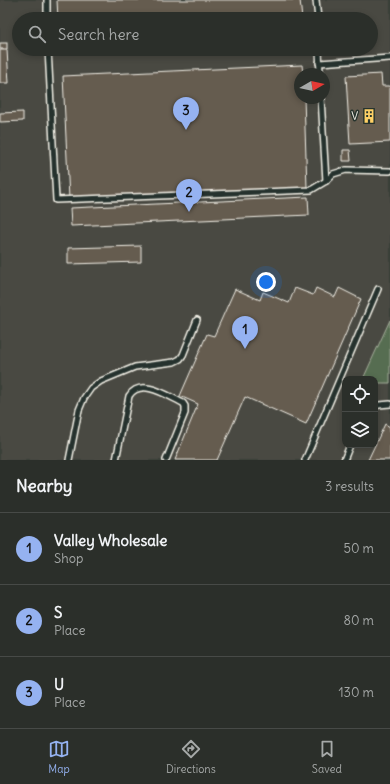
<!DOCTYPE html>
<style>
body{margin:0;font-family:Delius,sans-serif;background:#333732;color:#f1f3f6}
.controls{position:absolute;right:12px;bottom:12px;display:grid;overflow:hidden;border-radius:8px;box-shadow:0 2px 6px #0003}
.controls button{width:36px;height:36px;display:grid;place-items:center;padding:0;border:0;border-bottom:1px solid #474a47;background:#2b2f2a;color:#f1f3f6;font:20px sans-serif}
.compass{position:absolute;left:294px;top:68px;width:36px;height:36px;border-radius:50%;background:#2b2f2a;box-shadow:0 2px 6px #0003;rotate:81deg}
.you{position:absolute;left:266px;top:282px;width:14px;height:14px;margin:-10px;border:3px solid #fff;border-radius:50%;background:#1a73e8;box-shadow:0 0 0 6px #1a73e833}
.badge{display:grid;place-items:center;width:26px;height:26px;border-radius:50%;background:#95b2f1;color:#111;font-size:13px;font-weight:700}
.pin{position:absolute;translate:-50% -33px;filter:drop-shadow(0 1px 2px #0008)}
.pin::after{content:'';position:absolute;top:21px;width:14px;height:12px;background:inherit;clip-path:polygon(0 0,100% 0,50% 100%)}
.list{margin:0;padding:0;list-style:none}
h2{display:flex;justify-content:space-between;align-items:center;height:52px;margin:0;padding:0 16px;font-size:17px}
h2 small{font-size:13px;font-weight:400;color:#a6a9a8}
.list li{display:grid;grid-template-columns:26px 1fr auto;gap:12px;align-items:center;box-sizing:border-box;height:72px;padding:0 16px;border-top:1px solid #474a47}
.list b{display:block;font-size:15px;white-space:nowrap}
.list p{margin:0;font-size:13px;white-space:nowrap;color:#a6a9a8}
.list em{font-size:13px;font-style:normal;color:#a6a9a8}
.icon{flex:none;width:22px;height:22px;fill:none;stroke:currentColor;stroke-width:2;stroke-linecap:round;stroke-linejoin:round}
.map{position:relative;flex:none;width:390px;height:460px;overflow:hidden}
.search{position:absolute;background:#2b2f2a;box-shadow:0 2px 6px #0003;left:12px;right:12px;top:12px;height:44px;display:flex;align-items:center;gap:10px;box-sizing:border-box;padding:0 14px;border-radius:22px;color:#a6a9a8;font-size:15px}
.sheet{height:268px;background:#2b2f2a}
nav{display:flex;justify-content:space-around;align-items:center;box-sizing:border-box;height:56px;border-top:1px solid #474a47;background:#2b2f2a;font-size:11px;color:#a6a9a8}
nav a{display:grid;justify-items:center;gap:2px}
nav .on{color:#95b2f1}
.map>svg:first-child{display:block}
.built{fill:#494a42;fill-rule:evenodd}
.green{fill:#576d51;stroke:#a6af9c}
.building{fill:#655b50;stroke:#f4f1e8}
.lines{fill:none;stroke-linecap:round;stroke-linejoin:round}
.lane-casing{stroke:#f4f1e8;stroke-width:8}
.lane{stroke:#26332d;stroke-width:5}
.labels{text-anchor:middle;stroke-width:3;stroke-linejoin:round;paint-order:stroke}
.poi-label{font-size:11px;fill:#f4f1e8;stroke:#26332d;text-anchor:end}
</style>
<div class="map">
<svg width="390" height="460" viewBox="0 0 390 460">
<rect width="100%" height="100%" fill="#393f38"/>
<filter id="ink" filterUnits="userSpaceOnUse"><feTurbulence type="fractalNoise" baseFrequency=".025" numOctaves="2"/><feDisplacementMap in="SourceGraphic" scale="8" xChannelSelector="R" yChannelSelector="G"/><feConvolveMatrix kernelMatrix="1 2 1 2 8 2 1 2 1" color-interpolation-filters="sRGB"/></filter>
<g filter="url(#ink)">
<path class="built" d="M 0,0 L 390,0 L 390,460 L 0,460 ZM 19,19 L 371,19 L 371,49 L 19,49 ZM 300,74 L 324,74 L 324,98 L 300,98 ZM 345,379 L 375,379 L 375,445 L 345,445 Z"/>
<polygon class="green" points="390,320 390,383 375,383 375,379 363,379"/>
<g class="building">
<polygon points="57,0 300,0 302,19 58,19"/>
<rect x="0" y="43" width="7" height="6"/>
<polygon points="59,49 86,49 59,51"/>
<polygon points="0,50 7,50 9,83 0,83"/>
<polygon points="302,65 303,74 300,74 300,98 304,98 307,188 69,199 63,76"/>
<polygon points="381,74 382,86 390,86 390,142 350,144 346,76"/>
<polygon points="23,112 23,121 0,122 0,113"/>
<polygon points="343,150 350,150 351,161 343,161"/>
<polygon points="308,197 309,215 71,226 70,208"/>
<polygon points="141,246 141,262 68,264 68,248"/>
<polygon points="295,288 313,295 316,288 335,297 339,288 361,299 306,424 245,397 217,460 175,460 198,404 180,396 207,334 214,336 235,289 260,300 263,292 289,303"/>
<polygon points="385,424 390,427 390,460 368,460"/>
</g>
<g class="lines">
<defs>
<g id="lane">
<polyline points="47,0 47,19"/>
<polyline points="316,0 318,19"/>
<polyline points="48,49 56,200 311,190 326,181 333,174 346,170 390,171"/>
<polyline points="319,49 320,74"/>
<polyline points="319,63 390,58"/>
<polyline points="321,98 326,181"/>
<polyline points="375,407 379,405 390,404"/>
<polyline points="69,460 79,410 84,398 91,388 101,381 135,367 174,362 180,359 183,355 197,320"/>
<path d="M 116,460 L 129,396 C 141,377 168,396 183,403 L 185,406 L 185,413 L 166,460"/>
<polyline points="305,460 378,289"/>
<polyline points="344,460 350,445"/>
</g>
</defs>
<use href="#lane" class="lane-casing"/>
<use href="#lane" class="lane"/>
</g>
</g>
<defs>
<symbol id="building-bare" viewBox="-9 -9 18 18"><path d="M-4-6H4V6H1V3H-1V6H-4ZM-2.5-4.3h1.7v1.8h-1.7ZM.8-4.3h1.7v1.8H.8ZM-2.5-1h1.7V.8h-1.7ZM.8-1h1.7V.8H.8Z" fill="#ffd166" stroke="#26332d" stroke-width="2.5" paint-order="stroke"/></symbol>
</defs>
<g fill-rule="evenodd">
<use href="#building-bare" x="359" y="106" width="20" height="20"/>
</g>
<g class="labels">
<g class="poi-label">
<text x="358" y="120">V</text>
</g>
</g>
</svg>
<div class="controls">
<button><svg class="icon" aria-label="locate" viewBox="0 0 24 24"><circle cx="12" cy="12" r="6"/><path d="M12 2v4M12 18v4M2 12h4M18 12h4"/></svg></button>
<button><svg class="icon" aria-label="layers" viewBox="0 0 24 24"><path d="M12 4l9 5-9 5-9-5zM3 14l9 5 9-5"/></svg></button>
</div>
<svg class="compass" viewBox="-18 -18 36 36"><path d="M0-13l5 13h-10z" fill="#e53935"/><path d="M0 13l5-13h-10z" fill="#a6a9a8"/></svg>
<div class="you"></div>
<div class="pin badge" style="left:245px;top:349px">1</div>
<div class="pin badge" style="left:189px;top:212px">2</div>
<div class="pin badge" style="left:186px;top:130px">3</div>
<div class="search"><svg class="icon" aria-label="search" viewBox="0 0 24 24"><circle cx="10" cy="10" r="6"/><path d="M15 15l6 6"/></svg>Search here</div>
</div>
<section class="sheet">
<h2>Nearby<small>3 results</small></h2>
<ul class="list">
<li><span class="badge">1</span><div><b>Valley Wholesale</b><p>Shop</p></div><em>50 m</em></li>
<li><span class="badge">2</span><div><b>S</b><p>Place</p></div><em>80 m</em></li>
<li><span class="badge">3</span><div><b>U</b><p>Place</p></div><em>130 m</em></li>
</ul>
</section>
<nav>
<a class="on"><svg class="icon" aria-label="map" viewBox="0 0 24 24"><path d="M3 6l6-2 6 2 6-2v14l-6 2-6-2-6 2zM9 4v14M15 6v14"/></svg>Map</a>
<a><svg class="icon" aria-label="directions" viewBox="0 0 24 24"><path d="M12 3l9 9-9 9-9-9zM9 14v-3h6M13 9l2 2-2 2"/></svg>Directions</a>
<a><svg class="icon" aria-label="saved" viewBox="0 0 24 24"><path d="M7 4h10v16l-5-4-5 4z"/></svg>Saved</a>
</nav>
